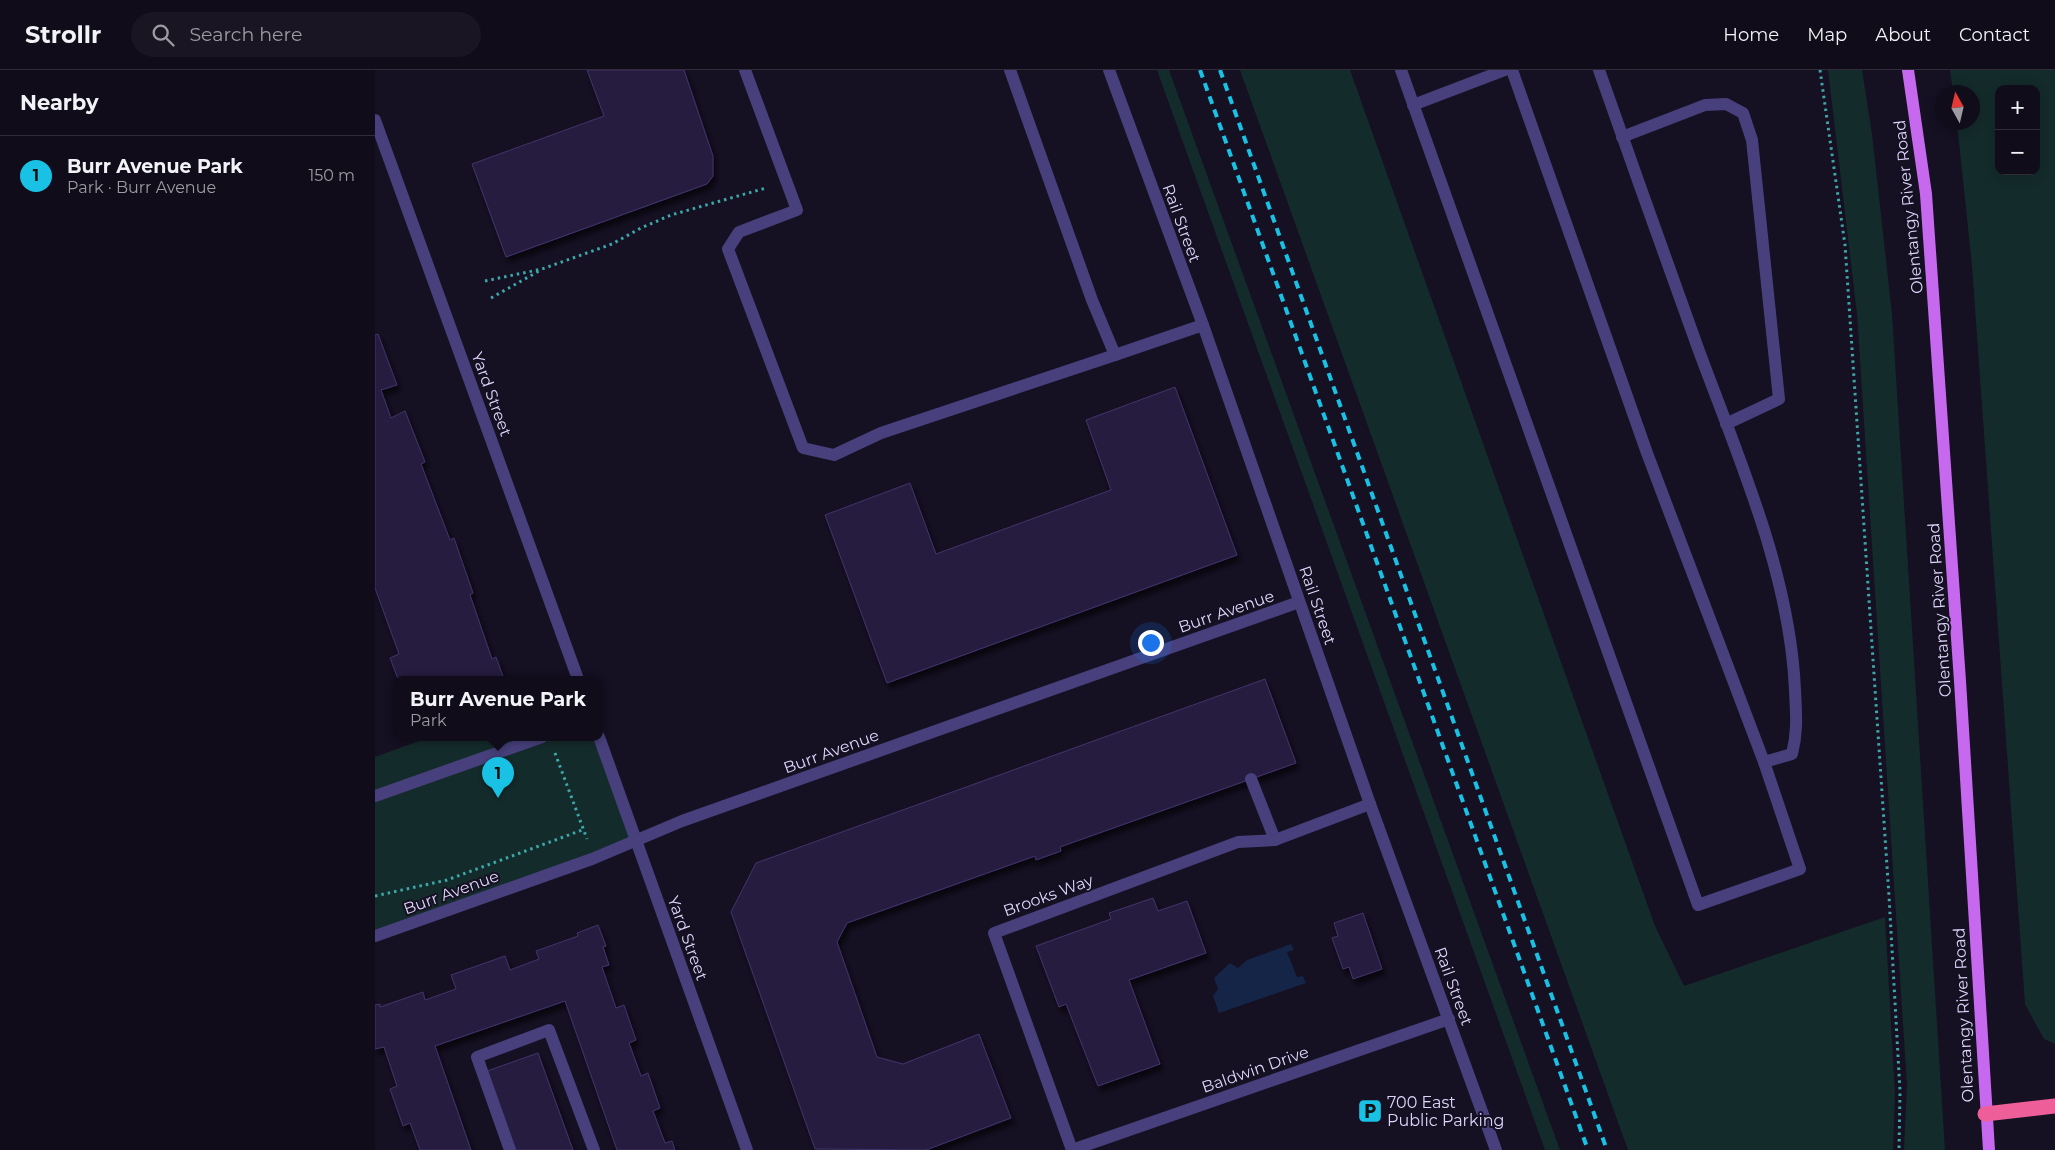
<!DOCTYPE html>
<meta charset="utf-8">
<style>
body{margin:0;font-family:Montserrat,sans-serif;background:#191523;color:#f1f3f6}
.controls{position:absolute;right:15px;top:15px;display:grid;overflow:hidden;border-radius:10px;box-shadow:0 2px 12px #0003}
.controls button{width:45px;height:45px;display:grid;place-items:center;padding:0;border:0;border-bottom:1px solid #302c39;background:#100c1a;color:#f1f3f6;font:25px sans-serif}
.compass{position:absolute;left:1560px;top:15px;width:45px;height:45px;border-radius:50%;background:#100c1a;box-shadow:0 2px 12px #0003;rotate:352deg}
.you{position:absolute;left:775px;top:572px;width:18px;height:18px;margin:-12px;border:4px solid #fff;border-radius:50%;background:#1a73e8;box-shadow:0 0 0 8px #1a73e833}
.badge{display:grid;place-items:center;width:32px;height:32px;border-radius:50%;background:#19c1e4;color:#111;font-size:16px;font-weight:700}
.pin{position:absolute;translate:-50% -41px;filter:drop-shadow(0 1px 2px #0008)}
.pin::after{content:'';position:absolute;top:26px;width:18px;height:15px;background:inherit;clip-path:polygon(0 0,100% 0,50% 100%)}
.popup{position:absolute;left:18px;top:606px;width:210px;height:65px;box-sizing:border-box;display:grid;place-content:center;border-radius:10px;background:#100c1a;filter:drop-shadow(0 1px 4px #0005);font-size:16px;white-space:nowrap;color:#9c9ba2}
.popup b{font-size:19px;color:#f1f3f6}
.popup::after{content:'';position:absolute;left:50%;top:100%;margin-left:-10px;border:10px solid transparent;border-top-color:#100c1a}
.list{margin:0;padding:0;list-style:none}
h2{display:flex;justify-content:space-between;align-items:center;height:65px;margin:0;padding:0 20px;font-size:21px}
h2 small{font-size:16px;font-weight:400;color:#9c9ba2}
.list li{display:grid;grid-template-columns:32px 1fr auto;gap:15px;align-items:center;box-sizing:border-box;height:80px;padding:0 20px;border-top:1px solid #302c39}
.list b{display:block;font-size:19px;white-space:nowrap}
.list p{margin:0;font-size:16px;white-space:nowrap;color:#9c9ba2}
.list em{font-size:16px;font-style:normal;color:#9c9ba2}
.icon{flex:none;width:28px;height:28px;fill:none;stroke:currentColor;stroke-width:2;stroke-linecap:round;stroke-linejoin:round}
.map{position:relative;flex:none;width:1680px;height:1080px;overflow:hidden}
header{display:flex;align-items:center;gap:30px;box-sizing:border-box;height:70px;padding:0 25px;background:#100c1a;border-bottom:1px solid #302c39}
header strong{font-size:24px}
nav{display:flex;gap:28px;margin-inline-start:auto;font-size:18px}
.search{width:350px;height:45px;background:#191523;display:flex;align-items:center;gap:12px;box-sizing:border-box;padding:0 18px;border-radius:28px;color:#9c9ba2;font-size:19px}
main{display:flex}
aside{flex:1;background:#100c1a}
.map>svg:first-child{display:block}
.green{fill:#142b2b;fill-rule:evenodd}
.water{fill:#152547}
.building{fill:#281f41;stroke:#42336b;filter:url(#shadow)}
.lines{fill:none;stroke-linecap:round;stroke-linejoin:round}
.path{stroke:#3ca8a9;stroke-width:3;stroke-dasharray:2.5 4;stroke-linecap:butt}
.minor{stroke:#47407c;stroke-width:12}
.major{stroke:#c669ef;stroke-width:12}
.highway{stroke:#ee5e98;stroke-width:15}
.rail{stroke:#19c1e4;stroke-width:4;stroke-dasharray:8 6;stroke-linecap:butt}
.labels{text-anchor:middle;stroke-width:4;stroke-linejoin:round;paint-order:stroke}
.street-label{font-size:16px;fill:#ddd6fb;stroke:#151022}
.poi-label{font-size:16px;fill:#ddd6fb;stroke:#151022;text-anchor:start}
</style>
<header>
<strong>Strollr</strong>
<div class="search"><svg class="icon" aria-label="search" viewBox="0 0 24 24"><circle cx="10" cy="10" r="6"/><path d="M15 15l6 6"/></svg>Search here</div>
<nav><a>Home</a><a>Map</a><a>About</a><a>Contact</a></nav>
</header>
<main>
<aside>
<h2>Nearby<small></small></h2>
<ul class="list">
<li><span class="badge">1</span><div><b>Burr Avenue Park</b><p>Park · Burr Avenue</p></div><em>150 m</em></li>
</ul>
</aside>
<div class="map">
<svg width="1680" height="1080" viewBox="0 0 1680 1080">
<defs>
<filter id="shadow"><feDropShadow dx="3" dy="5.5" stdDeviation="2.5" flood-color="#0009"/></filter>
</defs>
<rect width="100%" height="100%" fill="#151022"/>
<g class="green">
<polygon points="782,0 794,0 1185,1080 1170,1080"/>
<polygon points="865,0 975,0 1280,856 1309,916 1510,847 1520,1024 1518,1080 1253,1080"/>
<polygon points="1453,0 1487,0 1497,64 1517,244 1570,1080 1529,1080 1532,1015 1482,244"/>
<path d="M 1575,0 L 1680,0 L 1680,974 L 1669,969 L 1650,934 L 1597,196 L 1582,53 L 1598,52 L 1598,22 L 1578,22 ZM 1624,19 L 1661,19 L 1661,101 L 1624,101 Z"/>
<polygon points="55,667 224,667 260,770 0,866 0,687"/>
</g>
<polygon class="water" points="916,874 919,880 912,882 922,907 928,906 931,913 844,943 838,926 843,919 839,908 855,893 863,898 872,890"/>
<g class="building">
<polygon points="212,0 309,0 338,86 338,106 332,114 131,187 97,94 229,46"/>
<polygon points="3,264 22,315 6,320 16,348 30,341 50,392 46,394 75,470 79,468 98,523 95,525 117,589 121,587 129,609 23,609 15,588 24,584 0,518 0,265"/>
<polygon points="800,317 862,485 512,613 450,445 535,413 561,484 736,420 711,350"/>
<polygon points="890,609 921,693 685,777 686,781 661,790 660,786 472,853 462,872 502,987 528,994 604,964 636,1048 551,1080 440,1079 356,842 381,793"/>
<polygon points="778,828 783,841 812,831 831,883 754,910 785,994 723,1016 691,934 684,937 661,876 736,849 734,843"/>
<polygon points="988,843 1007,899 978,909 974,897 968,899 957,868 963,866 959,853"/>
<polygon points="223,855 231,876 228,877 234,895 227,897 241,938 249,935 261,970 254,973 266,1006 273,1003 285,1038 278,1041 290,1073 297,1071 300,1080 242,1080 190,931 60,976 96,1080 45,1080 35,1053 28,1056 15,1019 22,1016 9,977 0,979 0,935 5,934 5,937 48,922 50,930 81,919 76,905 130,886 135,900 164,889 161,881 203,866 202,863"/>
<polygon points="163,983 198,1080 140,1080 112,1001"/>
</g>
<g class="lines">
<g class="path">
<polyline points="1445,0 1470,175 1514,826 1525,1021 1524,1080"/>
<polyline points="110,211 167,199 237,174 266,158 296,145 391,118"/>
<polyline points="116,228 164,201"/>
<polyline points="180,683 212,769"/>
<polyline points="0,826 72,810 210,759"/>
</g>
<g class="minor">
<polyline points="370,0 422,140 364,162 353,179 428,378 459,385 506,363 740,285"/>
<polyline points="635,0 717,230 740,285 828,255"/>
<polyline points="734,0 828,255 995,734 1121,1080"/>
<polyline points="1026,0 1323,835 1425,799 1389,692 1272,383 1137,0"/>
<path d="M 1224,0 C 1257,94 1290,187 1324,281 C 1364,389 1415,504 1420,620 C 1421,643 1423,661 1417,684 L 1389,692"/>
<polyline points="1038,35 1130,0"/>
<polyline points="0,50 203,609"/>
<polyline points="1247,67 1330,35 1351,34 1368,43 1377,70 1404,329 1351,354"/>
<polyline points="224,667 372,1080"/>
<polyline points="876,709 900,770"/>
<polyline points="0,726 167,667"/>
<polyline points="0,866 217,789 307,751 924,532"/>
<polyline points="135,1080 102,987 174,960 219,1080"/>
<polyline points="697,1080 619,863 863,772 900,770 995,734"/>
<polyline points="697,1080 1074,949"/>
</g>
<polyline class="major" points="1533,0 1551,124 1585,611 1614,1080"/>
<polyline class="highway" points="1610,1044 1680,1036"/>
<g class="rail">
<polyline points="825,0 1213,1080"/>
<polyline points="845,0 1232,1080"/>
</g>
</g>
<defs>
<symbol id="parking-square" viewBox="-11 -11 22 22"><rect x="-9" y="-9" width="18" height="18" rx="4" fill="#19c1e4" stroke="#151022"/><path d="M-3.5-5.5H1a3.5 3.5 0 0 1 0 7H-1V5.5H-3.5ZM-1-3.4V-.6H.8a1.4 1.4 0 0 0 0-2.8Z" fill="#111"/></symbol>
</defs>
<g fill-rule="evenodd">
<use href="#parking-square" x="981" y="1027" width="28" height="28"/>
</g>
<g class="labels">
<g class="street-label">
<text transform="translate(1533 137) rotate(-96)" y="6">Olentangy River Road</text>
<text transform="translate(807 153) rotate(70)" y="6">Rail Street</text>
<text transform="translate(117 324) rotate(70)" y="6">Yard Street</text>
<text transform="translate(943 535) rotate(71)" y="6">Rail Street</text>
<text transform="translate(1564 540) rotate(-94)" y="6">Olentangy River Road</text>
<text transform="translate(851 541) rotate(-19)" y="6">Burr Avenue</text>
<text transform="translate(456 681) rotate(-20)" y="6">Burr Avenue</text>
<text transform="translate(76 822) rotate(-20)" y="6">Burr Avenue</text>
<text transform="translate(673 825) rotate(-20)" y="6">Brooks Way</text>
<text transform="translate(313 868) rotate(70)" y="6">Yard Street</text>
<text transform="translate(1079 916) rotate(70)" y="6">Rail Street</text>
<text transform="translate(1588 945) rotate(-93)" y="6">Olentangy River Road</text>
<text transform="translate(880 999) rotate(-19)" y="6">Baldwin Drive</text>
</g>
<g class="poi-label">
<text x="1012" y="1038">700 East<tspan x="1012" dy="18">Public Parking</tspan></text>
</g>
</g>
</svg>
<div class="controls">
<button>+</button>
<button>−</button>
</div>
<svg class="compass" viewBox="-18 -18 36 36"><path d="M0-13l5 13h-10z" fill="#e53935"/><path d="M0 13l5-13h-10z" fill="#9c9ba2"/></svg>
<div class="you"></div>
<div class="pin badge" style="left:123px;top:728px">1</div>
<div class="popup"><b>Burr Avenue Park</b>Park</div>
</div>
</main>
